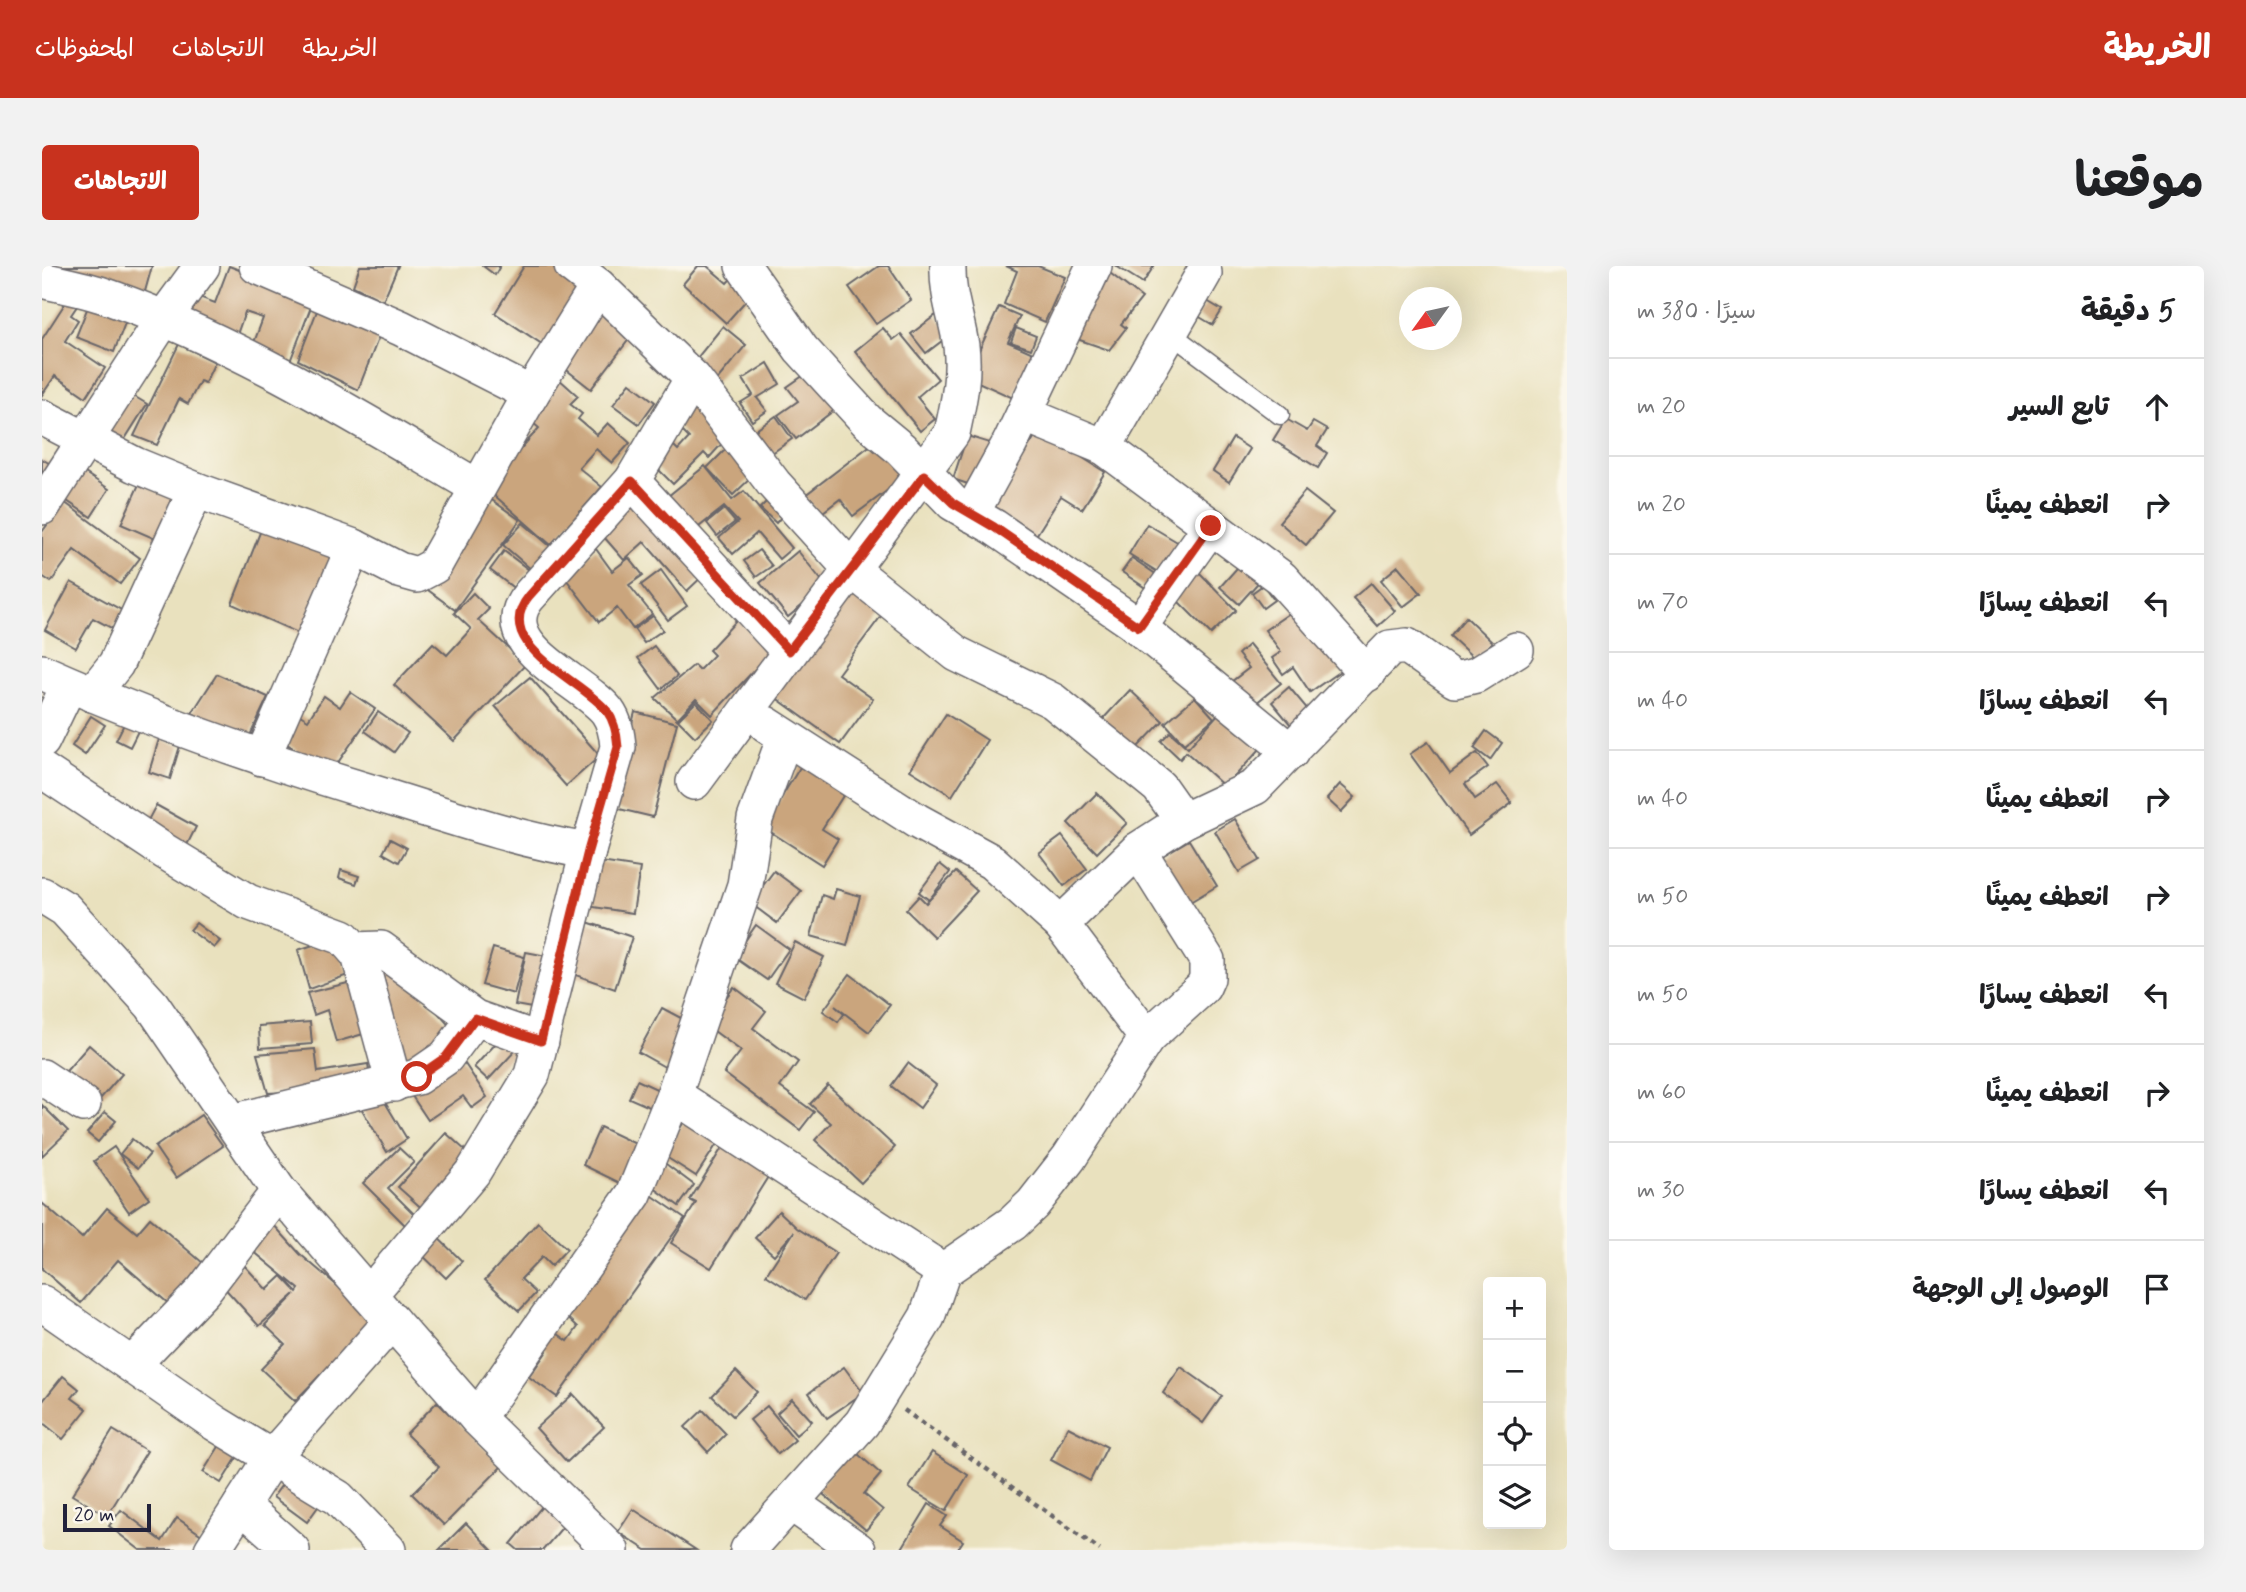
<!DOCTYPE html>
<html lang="ar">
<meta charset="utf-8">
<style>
body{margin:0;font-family:Mynerve,"Playpen Sans Arabic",sans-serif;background:#f2f2f2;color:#202124;direction:rtl}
.controls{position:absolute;right:21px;bottom:21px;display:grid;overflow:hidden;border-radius:7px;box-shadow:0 7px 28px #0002}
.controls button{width:63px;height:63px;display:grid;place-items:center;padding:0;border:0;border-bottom:2px solid #e0e0e0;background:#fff;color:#202124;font:35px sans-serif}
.compass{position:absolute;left:1357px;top:21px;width:63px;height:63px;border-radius:50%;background:#fff;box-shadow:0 7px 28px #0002;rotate:237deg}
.scale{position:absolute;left:21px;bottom:18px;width:88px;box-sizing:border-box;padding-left:7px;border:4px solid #22223b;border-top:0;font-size:19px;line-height:24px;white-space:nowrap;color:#22223b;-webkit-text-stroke:5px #fbf7ec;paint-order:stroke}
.stop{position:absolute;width:21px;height:21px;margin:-16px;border:5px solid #c8321e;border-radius:50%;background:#fff}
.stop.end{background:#c8321e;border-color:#fff;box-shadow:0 2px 7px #0008}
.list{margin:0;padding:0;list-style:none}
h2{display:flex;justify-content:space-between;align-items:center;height:91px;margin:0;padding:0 28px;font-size:30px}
h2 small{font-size:23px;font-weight:400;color:#757577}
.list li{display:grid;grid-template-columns:46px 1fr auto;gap:21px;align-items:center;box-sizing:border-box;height:98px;padding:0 28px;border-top:2px solid #e0e0e0}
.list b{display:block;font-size:26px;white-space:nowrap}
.list em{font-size:23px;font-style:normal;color:#757577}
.icon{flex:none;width:38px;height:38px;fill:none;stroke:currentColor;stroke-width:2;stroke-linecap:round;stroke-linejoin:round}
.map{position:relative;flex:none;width:1525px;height:1284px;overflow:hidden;direction:ltr;border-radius:7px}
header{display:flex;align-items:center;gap:42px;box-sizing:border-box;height:98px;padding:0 35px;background:#c8321e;color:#fff}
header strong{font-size:33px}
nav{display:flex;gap:38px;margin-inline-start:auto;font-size:24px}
.intro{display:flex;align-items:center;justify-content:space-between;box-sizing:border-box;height:168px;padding:0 42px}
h1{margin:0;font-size:49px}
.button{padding:18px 32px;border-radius:7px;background:#c8321e;color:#fff;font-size:24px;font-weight:700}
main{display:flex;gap:42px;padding:0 42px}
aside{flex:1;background:#fff;border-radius:7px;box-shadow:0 7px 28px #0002}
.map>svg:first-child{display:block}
.building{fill:#caa57d}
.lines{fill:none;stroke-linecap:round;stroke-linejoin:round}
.lane-casing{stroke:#686569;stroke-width:21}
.street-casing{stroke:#686569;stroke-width:38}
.path{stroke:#686569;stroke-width:4.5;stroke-dasharray:5 5;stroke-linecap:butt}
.lane{stroke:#fff;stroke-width:18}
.street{stroke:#fff;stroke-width:35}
.route{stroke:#c8321e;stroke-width:9}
</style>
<header>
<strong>الخريطة</strong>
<nav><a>الخريطة</a><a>الاتجاهات</a><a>المحفوظات</a></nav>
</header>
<div class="intro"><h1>موقعنا</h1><a class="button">الاتجاهات</a></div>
<main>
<aside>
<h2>5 دقيقة<small>سيرًا · 380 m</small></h2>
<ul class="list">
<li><svg class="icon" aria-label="ahead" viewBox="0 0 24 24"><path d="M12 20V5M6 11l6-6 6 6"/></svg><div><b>تابع السير</b></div><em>20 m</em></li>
<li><svg class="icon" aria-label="right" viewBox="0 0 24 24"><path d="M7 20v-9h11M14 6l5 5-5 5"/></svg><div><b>انعطف يمينًا</b></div><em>20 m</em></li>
<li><svg class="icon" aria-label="left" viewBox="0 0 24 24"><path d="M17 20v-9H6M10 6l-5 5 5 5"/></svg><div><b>انعطف يسارًا</b></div><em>70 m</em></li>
<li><svg class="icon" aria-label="left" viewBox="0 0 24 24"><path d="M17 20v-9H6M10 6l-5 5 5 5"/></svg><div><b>انعطف يسارًا</b></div><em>40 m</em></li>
<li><svg class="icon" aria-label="right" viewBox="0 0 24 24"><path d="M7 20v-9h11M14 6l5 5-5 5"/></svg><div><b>انعطف يمينًا</b></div><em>40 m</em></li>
<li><svg class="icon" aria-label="right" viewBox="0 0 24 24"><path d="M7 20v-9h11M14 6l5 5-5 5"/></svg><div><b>انعطف يمينًا</b></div><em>50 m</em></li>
<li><svg class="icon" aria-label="left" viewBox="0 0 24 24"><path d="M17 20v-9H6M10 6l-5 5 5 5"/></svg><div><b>انعطف يسارًا</b></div><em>50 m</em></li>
<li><svg class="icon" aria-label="right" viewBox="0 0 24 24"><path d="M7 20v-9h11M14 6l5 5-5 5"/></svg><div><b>انعطف يمينًا</b></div><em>60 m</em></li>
<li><svg class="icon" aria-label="left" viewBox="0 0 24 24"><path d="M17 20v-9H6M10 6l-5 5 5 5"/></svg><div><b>انعطف يسارًا</b></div><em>30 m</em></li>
<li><svg class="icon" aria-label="arrive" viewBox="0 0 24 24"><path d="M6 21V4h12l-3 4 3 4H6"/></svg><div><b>الوصول إلى الوجهة</b></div></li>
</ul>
</aside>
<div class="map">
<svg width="1525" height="1284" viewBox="0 0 1525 1284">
<rect width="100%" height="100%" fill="#fbf7ec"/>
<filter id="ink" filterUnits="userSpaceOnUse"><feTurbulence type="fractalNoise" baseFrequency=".0143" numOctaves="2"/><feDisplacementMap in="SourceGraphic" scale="14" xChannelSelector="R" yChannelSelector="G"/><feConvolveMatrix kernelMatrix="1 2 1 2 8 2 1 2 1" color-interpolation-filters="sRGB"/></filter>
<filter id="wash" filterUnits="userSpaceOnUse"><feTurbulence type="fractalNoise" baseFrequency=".00686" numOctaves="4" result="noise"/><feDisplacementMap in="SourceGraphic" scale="28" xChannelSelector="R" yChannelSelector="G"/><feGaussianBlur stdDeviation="1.57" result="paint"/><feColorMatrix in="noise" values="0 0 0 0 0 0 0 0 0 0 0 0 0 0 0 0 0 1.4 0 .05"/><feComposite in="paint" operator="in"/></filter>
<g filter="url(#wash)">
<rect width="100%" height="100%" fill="#e9e1be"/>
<g id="blocks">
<g class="building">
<polygon points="20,0 110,0 102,29 18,7"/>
<polygon points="187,0 272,33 247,98 210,82 221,52 203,46 193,74 147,57 152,29 173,37"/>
<polygon points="318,0 356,0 341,35 311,20"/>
<polygon points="441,0 458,0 453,9"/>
<polygon points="482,0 513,0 542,23 506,82 453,47"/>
<polygon points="656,0 665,0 685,17 695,6 714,23 684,57 641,18"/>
<polygon points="837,0 846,0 869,34 834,58 807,21"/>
<polygon points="964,0 996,0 1023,11 1003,56 962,38 975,5"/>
<polygon points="1074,0 1112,0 1101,17"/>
<polygon points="1064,4 1100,32 1079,58 1084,62 1067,84 1023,69"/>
<polygon points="29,28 39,34 29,49 36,54 23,75 63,102 44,131 13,110 0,129 0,73"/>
<polygon points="49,33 86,49 72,86 34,71"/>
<polygon points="1165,35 1180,44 1171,59 1156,50"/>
<polygon points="278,37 339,65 316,124 256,94"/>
<polygon points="957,41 978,50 966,76 991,87 971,132 925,111"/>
<polygon points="557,43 591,68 549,123 516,97"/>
<polygon points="894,49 909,68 884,87 869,68"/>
<polygon points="681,60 704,79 674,115 651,97"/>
<polygon points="841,62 851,74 859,68 896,113 875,131 893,153 878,165 813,85"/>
<polygon points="974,62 994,70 989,83 969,76"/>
<polygon points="137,78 173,96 163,117 158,115 146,138 137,133 115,179 92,170"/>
<polygon points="726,97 738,118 715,132 725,145 710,155 698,137 711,129 701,113"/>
<polygon points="768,105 795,142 754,173 736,149 756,135 745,121"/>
<polygon points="516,112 536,130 528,138 540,148 536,153 555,169 566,157 588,177 570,197 554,183 537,202 560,221 509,279 444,222 497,162 483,150"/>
<polygon points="588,117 613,136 597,158 571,139"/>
<polygon points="90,129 105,138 81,176 58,161"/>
<polygon points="655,132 685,172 667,192 662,187 631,218 604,191 624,172 636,184 647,172 631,156"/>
<polygon points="734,150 750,173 723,192 707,169"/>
<polygon points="1244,153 1265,165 1271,156 1285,164 1275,180 1285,187 1276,202 1231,174"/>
<polygon points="997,164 1063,206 1040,243 1019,230 990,276 945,247"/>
<polygon points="925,170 954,179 941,223 911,213"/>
<polygon points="1191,172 1208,183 1187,216 1171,205"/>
<polygon points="834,175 862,212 811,250 798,233 777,249 762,230"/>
<polygon points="687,180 714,207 691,229 665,202"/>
<polygon points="0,193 10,199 0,216"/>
<polygon points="663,200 690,234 702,225 750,282 737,293 715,267 691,288 677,272 696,256 682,241 653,264 625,231"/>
<polygon points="40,205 67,223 49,251 22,233"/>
<polygon points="98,216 136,233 118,275 79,258"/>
<polygon points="1263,225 1291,247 1264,279 1237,256"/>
<polygon points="594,227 665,306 645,325 602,276 582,294 555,263"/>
<polygon points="731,229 746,243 734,257 718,242"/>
<polygon points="447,232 478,254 413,344 382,321"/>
<polygon points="22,236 98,292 78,318 32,284 9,316 0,310 0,266"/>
<polygon points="682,243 693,256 675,270 665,257"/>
<polygon points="481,257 509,281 490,304 461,279"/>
<polygon points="1105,258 1137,277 1119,308 1087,288"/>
<polygon points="219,264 293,288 263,370 190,338"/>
<polygon points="554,283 570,305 587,292 601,309 587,319 610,348 591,363 575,342 557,356 521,309"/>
<polygon points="717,284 730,300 714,311 702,295"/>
<polygon points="462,285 487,304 473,323 448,304"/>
<polygon points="756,285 784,320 746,351 718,317"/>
<polygon points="1090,292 1115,309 1105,323 1080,306"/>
<polygon points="1204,292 1223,309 1197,338 1178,321"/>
<polygon points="1356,300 1379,327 1361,341 1339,314"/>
<polygon points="619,304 645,340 626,354 599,319"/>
<polygon points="1155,304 1194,344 1169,368 1130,329"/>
<polygon points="29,316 81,345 71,363 51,352 34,382 3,364"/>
<polygon points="1329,317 1353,345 1336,360 1311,332"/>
<polygon points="804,319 842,346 796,408 831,433 798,478 726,426"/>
<polygon points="1221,319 1232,334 1221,342 1210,327"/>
<polygon points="431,327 447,343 436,354 484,398 412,475 352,419 391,377 405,389 429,363 412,347"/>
<polygon points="1258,340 1301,403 1268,426 1251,401 1241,408 1230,392 1239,386 1223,364"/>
<polygon points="611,350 621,364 602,377 592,363"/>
<polygon points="1424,351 1450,376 1434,394 1408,370"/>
<polygon points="696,353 730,385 670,449 654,433 635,453 613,432 652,399 657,404 672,389 667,384"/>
<polygon points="1207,378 1239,417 1209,441 1189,416 1207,402 1196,388"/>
<polygon points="612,380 635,410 619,423 596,392"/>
<polygon points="175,408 226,431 205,476 150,447"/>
<polygon points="488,411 558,490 524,520 453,440"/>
<polygon points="1247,421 1267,445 1249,459 1230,436"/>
<polygon points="1088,424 1121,455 1093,484 1060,454"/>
<polygon points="308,426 333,443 288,508 241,475 258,449 266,454 282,430 298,441"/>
<polygon points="1153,431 1172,452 1142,478 1123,457"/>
<polygon points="654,436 671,454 653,471 636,454"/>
<polygon points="336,446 366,467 352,486 323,465"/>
<polygon points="593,446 635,457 611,551 569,541"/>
<polygon points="1177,447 1218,483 1183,521 1144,486 1138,493 1119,475 1128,466 1146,482"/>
<polygon points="904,448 945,474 910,530 868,504"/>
<polygon points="49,450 63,459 43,489 30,480"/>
<polygon points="82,458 96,465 88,481 74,474"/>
<polygon points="1444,465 1460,477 1448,494 1432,482"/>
<polygon points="117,473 138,480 128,513 107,506"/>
<polygon points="1386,476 1408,507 1435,487 1446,501 1423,518 1433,533 1455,518 1470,537 1427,569 1368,488"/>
<polygon points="760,498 804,525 780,563 796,573 780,599 721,561"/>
<polygon points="1298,518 1313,531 1299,546 1285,533"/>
<polygon points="1055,527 1085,557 1055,587 1026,557"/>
<polygon points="114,539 154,561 144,581 103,560"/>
<polygon points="1193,553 1218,594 1197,606 1173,565"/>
<polygon points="1020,570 1045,603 1022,620 997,587"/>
<polygon points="348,573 365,582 357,596 341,587"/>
<polygon points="1147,574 1175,620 1148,636 1120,590"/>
<polygon points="552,595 598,602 591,647 545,640"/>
<polygon points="898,598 908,606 887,634 877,626"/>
<polygon points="299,604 317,610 314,618 297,612"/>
<polygon points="732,605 759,625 735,657 708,637"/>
<polygon points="914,606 935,625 892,671 864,644 877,630 884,637"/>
<polygon points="794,623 818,630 805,680 769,670 780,629 791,633"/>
<polygon points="542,655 590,671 573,723 525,706"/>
<polygon points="154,657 178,675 172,682 148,664"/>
<polygon points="714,659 747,683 725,714 692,691"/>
<polygon points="293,672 306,709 267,723 256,684"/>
<polygon points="753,676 782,691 762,732 733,717"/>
<polygon points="451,682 482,691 472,728 440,719"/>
<polygon points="484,686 510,691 501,744 473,739"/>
<polygon points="352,697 412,765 357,803 324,708"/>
<polygon points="808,708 848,739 827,766 793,740 802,748 796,756 781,745"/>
<polygon points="310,716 328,766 294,776 285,744 272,749 265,727"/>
<polygon points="692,721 724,745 711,762 756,796 738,821 772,846 758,864 682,807 699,785 664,759"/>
<polygon points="620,742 652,759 628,804 596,786"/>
<polygon points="268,756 270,778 218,782 217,760"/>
<polygon points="459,772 473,785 446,814 432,801"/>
<polygon points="47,779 80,808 51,841 18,812"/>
<polygon points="273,783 276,806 326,798 328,810 278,824 226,827 215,788"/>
<polygon points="419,792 445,831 430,842 421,830 386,854 368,827"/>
<polygon points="866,797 894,819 878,842 849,820"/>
<polygon points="595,814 619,825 612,843 587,832"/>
<polygon points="786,819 853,881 819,917 773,874 789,857 768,838"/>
<polygon points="338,828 365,873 345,886 318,840"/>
<polygon points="0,839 26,865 0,890"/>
<polygon points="63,846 74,855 56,876 45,867"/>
<polygon points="647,848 680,870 654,910 621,889"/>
<polygon points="159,849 181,880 134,912 113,881"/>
<polygon points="558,861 598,880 580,918 541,899"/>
<polygon points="404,867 433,893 384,946 356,921"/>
<polygon points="90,873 108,888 96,902 78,888"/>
<polygon points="683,877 729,906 669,1002 629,977 654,937 648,934"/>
<polygon points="72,881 107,932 87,946 52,895"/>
<polygon points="357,882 372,896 346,922 376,952 366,962 321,917"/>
<polygon points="620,895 652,919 637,940 604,916"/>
<polygon points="605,926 643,952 515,1131 487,1111 505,1085 494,1073 506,1061 526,1075 536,1061 516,1042"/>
<polygon points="0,937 40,972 65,942 95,967 108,952 161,997 127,1038 76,994 39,1037 0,1003"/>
<polygon points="737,945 755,962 794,987 763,1034 724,1009 752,966 732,989 713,972"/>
<polygon points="496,956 525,983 509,1000 500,991 479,1013 494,1027 477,1045 443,1014"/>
<polygon points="231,958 258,988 333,1052 253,1135 219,1103 243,1078 223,1059 253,1028 217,1060 179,1018 201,998 225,1024 240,1010 255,1026 257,1023 210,984"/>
<polygon points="391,967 420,995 404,1012 375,984"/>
<polygon points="802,1101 821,1127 785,1152 767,1127"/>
<polygon points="1139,1101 1180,1130 1161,1157 1121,1127"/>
<polygon points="694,1105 715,1126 691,1150 670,1130"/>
<polygon points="21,1110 37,1123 30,1132 45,1143 21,1173 0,1156 0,1136"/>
<polygon points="531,1128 562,1161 525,1196 494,1162"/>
<polygon points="750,1133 770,1155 754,1169 735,1147"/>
<polygon points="395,1136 460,1200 402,1259 370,1228 397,1201 364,1168"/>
<polygon points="725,1140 753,1174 736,1188 708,1154"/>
<polygon points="661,1144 684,1168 666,1186 643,1161"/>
<polygon points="1026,1161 1065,1181 1048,1215 1009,1194"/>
<polygon points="71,1164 105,1185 65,1250 30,1229"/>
<polygon points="178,1179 196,1190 179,1217 161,1206"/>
<polygon points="809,1182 839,1208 822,1228 841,1244 824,1264 775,1223"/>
<polygon points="890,1186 926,1209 904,1245 867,1222"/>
<polygon points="245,1212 278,1238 265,1256 231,1231"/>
<polygon points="502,1238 524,1257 501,1284 476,1284 469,1278"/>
<polygon points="887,1238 905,1250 898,1260 921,1275 915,1284 859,1284"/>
<polygon points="591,1243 654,1284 604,1284 576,1266"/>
<polygon points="79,1244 120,1275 135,1252 161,1270 151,1284 98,1284 67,1260"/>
<polygon points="424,1257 450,1284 397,1284"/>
</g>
</g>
</g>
<g filter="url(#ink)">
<use href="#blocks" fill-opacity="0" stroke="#686569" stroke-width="2"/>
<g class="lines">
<defs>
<polyline id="lane" points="1128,67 1238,149"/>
<g id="street">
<polyline points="215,0 359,62 489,128"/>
<polyline points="530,0 556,20 651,112 732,218 810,304 915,388 1011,435 1117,521 1141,555"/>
<polyline points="701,0 759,83 825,155 859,183 911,237 952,261 1089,355 1249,486"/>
<path d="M 0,14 C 24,20 49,24 72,33 C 200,79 318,153 435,221"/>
<polyline points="982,148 1062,181 1239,312 1325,408"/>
<polyline points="0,151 93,199 154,224 312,281 357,304 375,309 392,300 397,291 489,128 556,20"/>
<polyline points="1062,181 1162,7"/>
<polyline points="590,215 747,385"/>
<polyline points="0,241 122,52 160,0"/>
<polyline points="929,248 968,177 1052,0"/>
<polyline points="1097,361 1169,260"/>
<path d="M 0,406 C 112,456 228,496 345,531 C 412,552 477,574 546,585"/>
<polyline points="50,428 74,398 154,224"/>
<polyline points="724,458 875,555 950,596 1019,658 1105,772"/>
<polyline points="0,475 27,419"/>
<polyline points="220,492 312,281"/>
<polyline points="0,504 122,585 206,636 301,671 317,689 352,818"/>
<path d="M 652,516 L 910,167 C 916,139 923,109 919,80 C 915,52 905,30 906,0"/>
<polyline points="0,629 23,643 110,739 237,925 327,1029 435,1152 569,1284"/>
<polyline points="1019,658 1096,584 1141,555 1213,521 1348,382 1365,380 1413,414 1434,409 1474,384"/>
<polyline points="313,684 339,683 433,752 499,775"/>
<polyline points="0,811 41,838"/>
<polyline points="632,829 901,1005"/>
<polyline points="190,856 375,811 404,791 433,752"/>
<path d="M 327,1029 L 431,906 L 490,809 L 546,585 L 576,481 C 575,468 573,456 565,445 C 540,414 446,378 487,330 L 590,215 L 651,112"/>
<polyline points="0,1037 173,1157 296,1232 346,1284"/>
<polyline points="90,1099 161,1025 237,925"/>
<polyline points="435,1152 592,928 632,829 703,619 713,553 743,471"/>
<polyline points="749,1237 816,1284"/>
<polyline points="199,1239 250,1284"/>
<polyline points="170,1284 230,1191 350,1055"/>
<polyline points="706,1284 820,1157 885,1051 901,1005 971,957 991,938 1027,892 1105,772 1161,721 1165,712 1165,694 1096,584"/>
</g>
</defs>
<use href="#lane" class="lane-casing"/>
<use href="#street" class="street-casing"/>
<polyline class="path" points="862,1144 1058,1284"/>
<use href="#lane" class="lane"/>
<use href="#street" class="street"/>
</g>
</g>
<g class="lines" filter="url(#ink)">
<path class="route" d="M 375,811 L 404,791 L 433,752 L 499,775 L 546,585 L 576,481 C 575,468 573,456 565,445 C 540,413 447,379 487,330 L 590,215 L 747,385 L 882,209 L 911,237 L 952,261 L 1097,361 L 1169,260"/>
</g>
</svg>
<div class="controls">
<button>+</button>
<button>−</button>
<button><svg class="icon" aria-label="locate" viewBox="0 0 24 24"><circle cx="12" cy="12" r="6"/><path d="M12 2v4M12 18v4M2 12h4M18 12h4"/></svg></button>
<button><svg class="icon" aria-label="layers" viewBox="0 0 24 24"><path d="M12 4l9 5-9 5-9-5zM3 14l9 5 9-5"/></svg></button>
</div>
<svg class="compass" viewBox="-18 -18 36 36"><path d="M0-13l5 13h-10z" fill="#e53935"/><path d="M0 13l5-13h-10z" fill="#757577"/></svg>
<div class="scale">20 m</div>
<div class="stop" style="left:375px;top:811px"></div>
<div class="stop end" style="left:1169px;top:260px"></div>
</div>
</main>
